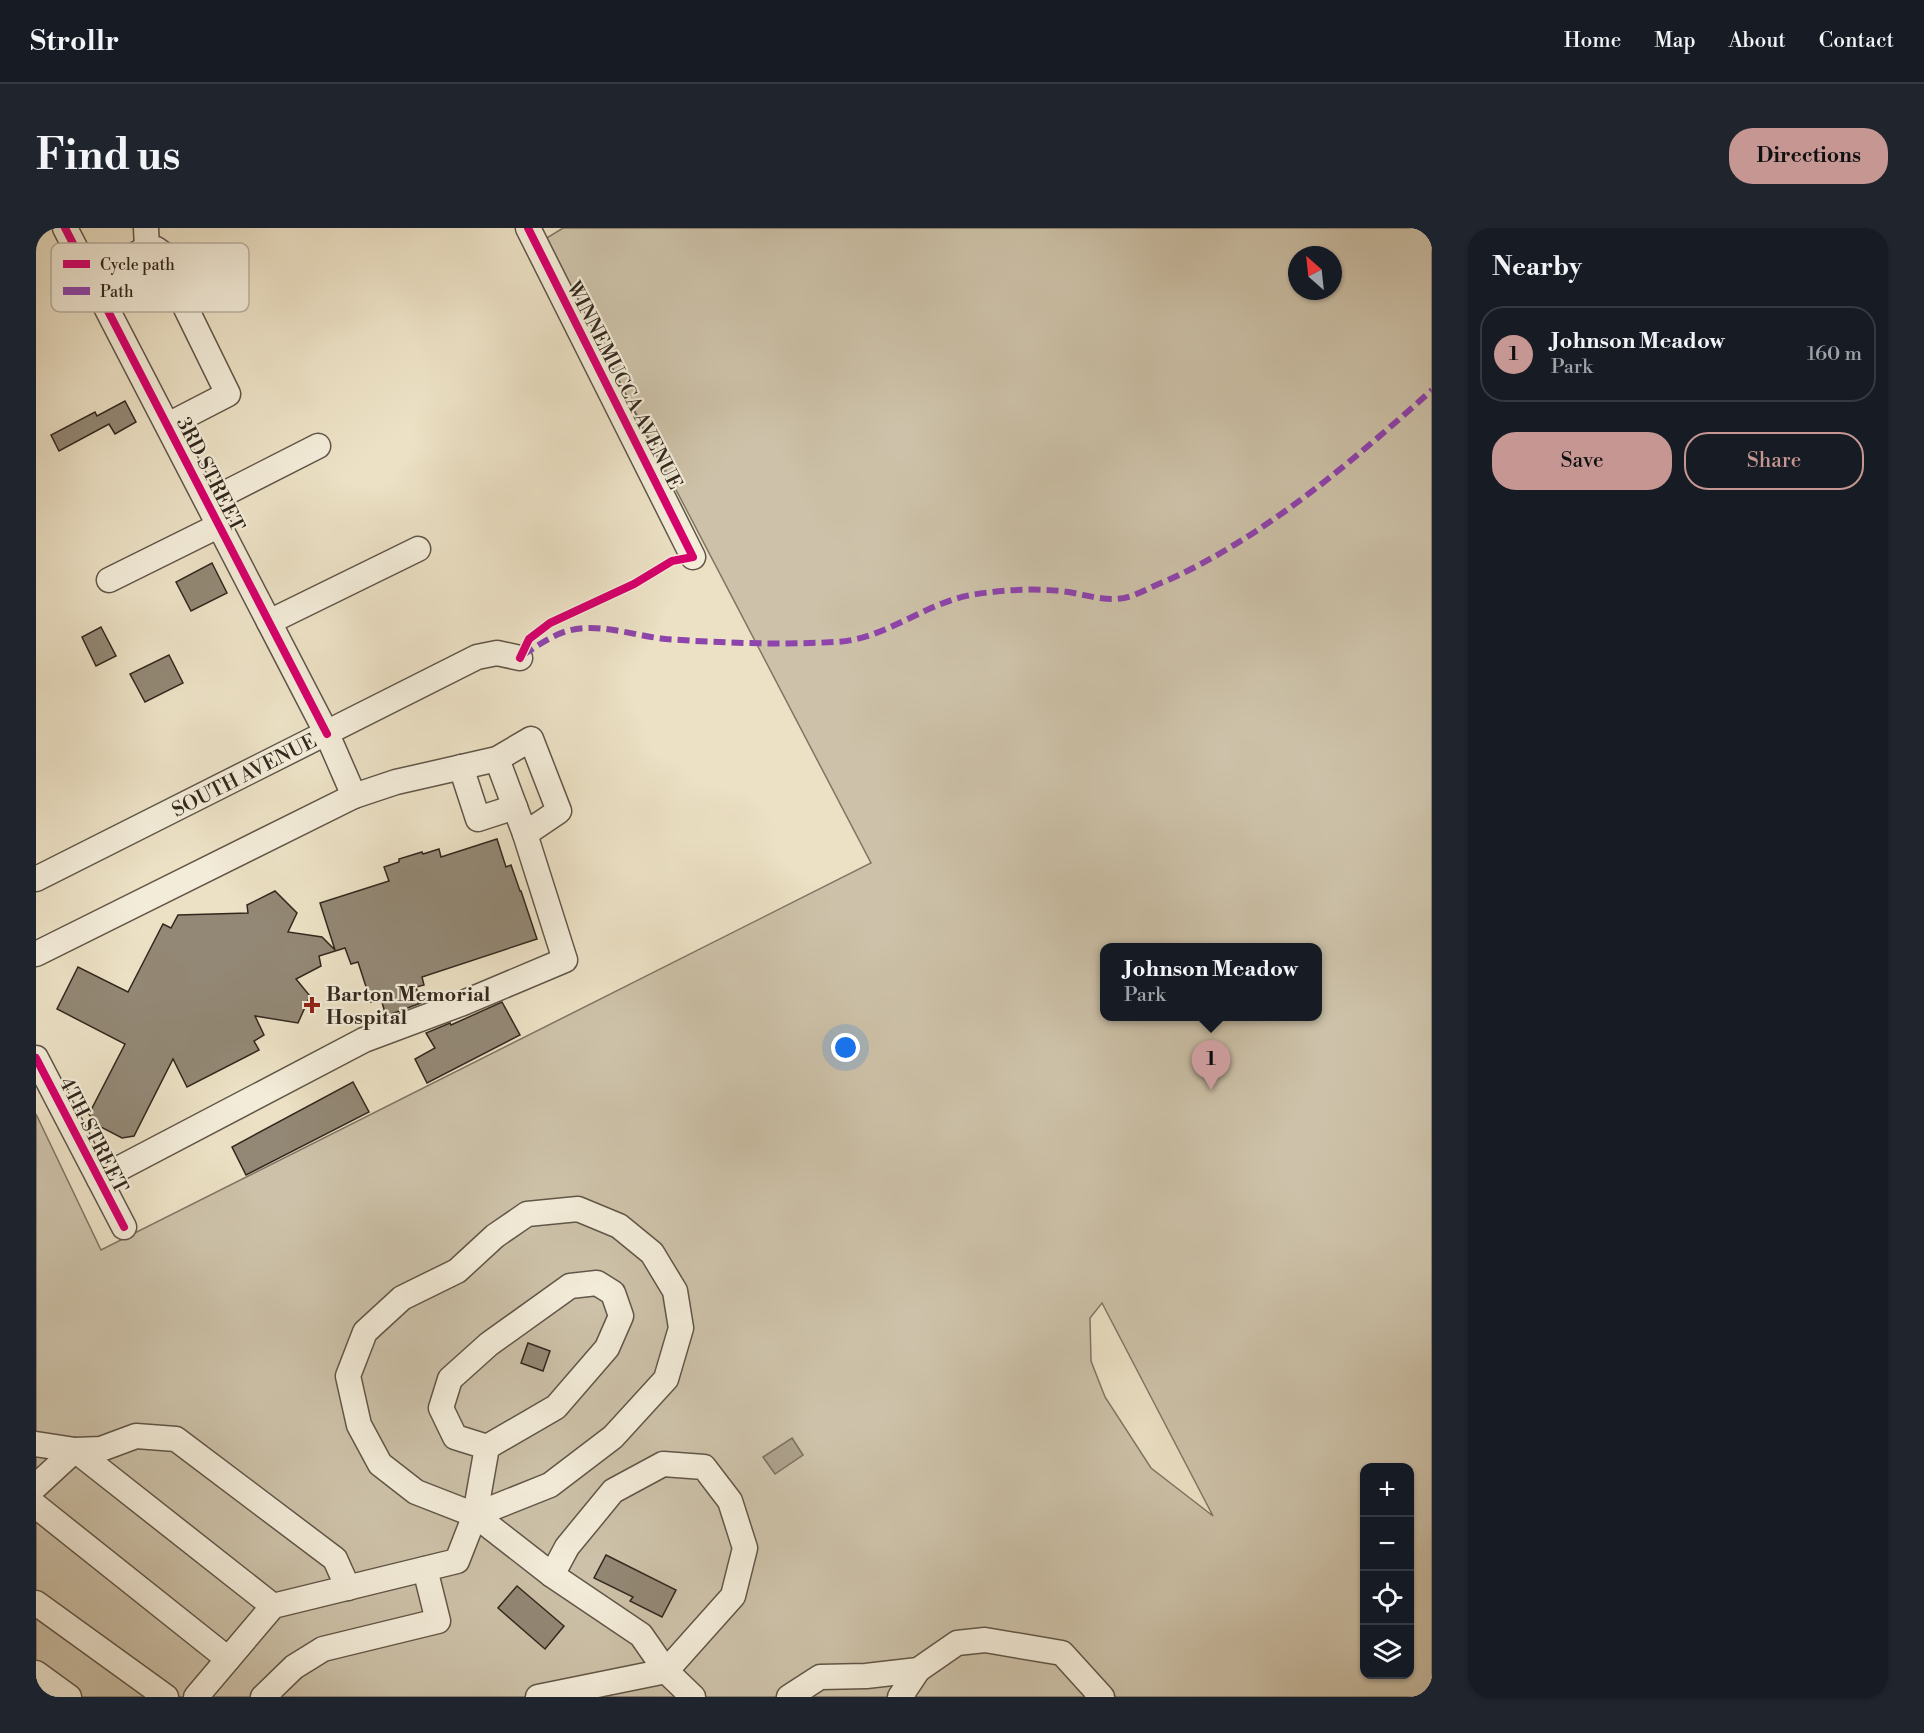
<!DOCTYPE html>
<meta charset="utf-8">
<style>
body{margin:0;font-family:"Libre Bodoni",serif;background:#20242c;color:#f1f3f6}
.controls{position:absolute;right:18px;bottom:18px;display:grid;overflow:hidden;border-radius:12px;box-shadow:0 2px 4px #0004}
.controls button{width:54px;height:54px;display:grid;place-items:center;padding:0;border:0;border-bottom:2px solid #363941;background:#171b24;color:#f1f3f6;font:30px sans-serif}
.compass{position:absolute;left:1252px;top:18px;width:54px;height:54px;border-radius:50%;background:#171b24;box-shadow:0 2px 4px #0004;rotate:333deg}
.you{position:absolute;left:810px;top:820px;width:21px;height:21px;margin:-15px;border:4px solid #fff;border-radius:50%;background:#1a73e8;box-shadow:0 0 0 9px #1a73e833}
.badge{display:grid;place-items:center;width:39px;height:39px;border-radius:50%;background:#c59692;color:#111;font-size:20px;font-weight:700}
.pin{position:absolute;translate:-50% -50px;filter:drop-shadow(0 2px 3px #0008)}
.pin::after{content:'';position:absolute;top:32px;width:21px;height:18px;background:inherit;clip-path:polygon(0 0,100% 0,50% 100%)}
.popup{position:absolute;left:1064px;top:715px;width:222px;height:78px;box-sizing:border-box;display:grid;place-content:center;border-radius:12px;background:#171b24;filter:drop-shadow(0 2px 4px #0005);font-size:20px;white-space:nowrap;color:#9ea1a6}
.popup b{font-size:22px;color:#f1f3f6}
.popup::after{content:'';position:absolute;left:50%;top:100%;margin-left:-12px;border:12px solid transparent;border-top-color:#171b24}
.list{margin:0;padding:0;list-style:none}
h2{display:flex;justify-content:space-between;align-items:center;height:78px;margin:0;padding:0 24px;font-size:26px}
h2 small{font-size:20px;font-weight:400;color:#9ea1a6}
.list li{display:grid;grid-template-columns:39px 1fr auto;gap:18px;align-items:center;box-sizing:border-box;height:96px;margin:0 12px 12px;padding:0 12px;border:2px solid #363941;border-radius:24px}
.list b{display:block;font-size:22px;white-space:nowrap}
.list p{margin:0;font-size:20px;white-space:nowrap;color:#9ea1a6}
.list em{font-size:20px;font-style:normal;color:#9ea1a6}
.actions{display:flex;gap:12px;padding:18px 24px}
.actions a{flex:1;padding:14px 0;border:2px solid #c59692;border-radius:24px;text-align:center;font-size:21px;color:#c59692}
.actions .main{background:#c59692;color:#111}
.icon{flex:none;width:33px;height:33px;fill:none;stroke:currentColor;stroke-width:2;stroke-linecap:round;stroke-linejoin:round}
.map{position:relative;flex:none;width:1396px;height:1469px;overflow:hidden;border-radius:24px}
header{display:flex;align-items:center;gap:36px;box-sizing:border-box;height:84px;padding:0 30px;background:#171b24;border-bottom:2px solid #363941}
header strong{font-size:28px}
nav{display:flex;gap:33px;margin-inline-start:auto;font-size:21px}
.intro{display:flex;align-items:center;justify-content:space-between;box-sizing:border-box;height:144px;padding:0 36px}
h1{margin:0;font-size:42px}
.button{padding:15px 27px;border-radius:24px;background:#c59692;color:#111;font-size:21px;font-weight:700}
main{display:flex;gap:36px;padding:0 36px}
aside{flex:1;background:#171b24;border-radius:24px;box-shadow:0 2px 4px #0004}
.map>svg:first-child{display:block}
.green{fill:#cdc2a9;stroke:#807564;stroke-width:1.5;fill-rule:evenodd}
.water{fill:#ada28c;stroke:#7c7160;stroke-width:1.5}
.building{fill:#938875;stroke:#33281e;stroke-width:1.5}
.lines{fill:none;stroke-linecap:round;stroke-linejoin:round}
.minor-casing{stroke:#615648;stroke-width:27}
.minor{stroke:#f3ecd9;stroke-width:24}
.quiet{stroke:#8e44ad;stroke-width:6;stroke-dasharray:12 6;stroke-linecap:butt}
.cycleway-casing{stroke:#f3ecd9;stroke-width:11}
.cycleway{stroke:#d6006c;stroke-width:8}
.poi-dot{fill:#8f2418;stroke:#f3ecd9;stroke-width:2}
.labels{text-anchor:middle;stroke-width:4.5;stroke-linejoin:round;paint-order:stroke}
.street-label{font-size:20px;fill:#33281e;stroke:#f3ecd9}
.poi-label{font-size:20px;font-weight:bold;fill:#33281e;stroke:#f3ecd9;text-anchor:start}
.key{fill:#f3ecd9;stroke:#b9b1a1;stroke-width:1.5}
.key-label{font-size:16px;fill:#33281e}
</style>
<header>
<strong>Strollr</strong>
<nav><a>Home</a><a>Map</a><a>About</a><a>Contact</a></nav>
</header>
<div class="intro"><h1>Find us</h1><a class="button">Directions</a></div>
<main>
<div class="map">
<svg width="1396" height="1469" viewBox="0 0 1396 1469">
<rect width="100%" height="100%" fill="#ece1c5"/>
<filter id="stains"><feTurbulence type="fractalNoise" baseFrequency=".00333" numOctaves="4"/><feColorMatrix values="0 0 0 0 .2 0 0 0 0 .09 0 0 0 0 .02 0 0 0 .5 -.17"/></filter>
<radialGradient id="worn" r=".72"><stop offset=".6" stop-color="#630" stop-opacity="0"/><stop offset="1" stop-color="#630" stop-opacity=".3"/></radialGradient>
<path class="green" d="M 527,0 L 1396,0 L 1396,1469 L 0,1469 L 0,886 L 65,1022 L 835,635 L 509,11 ZM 1261,27 L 1297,27 L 1297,63 L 1261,63 ZM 1068,720 L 1282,720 L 1282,788 L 1068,788 ZM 1066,1075 L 1177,1288 L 1115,1240 L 1069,1169 L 1055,1133 L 1054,1090 ZM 1328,1240 L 1374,1240 L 1374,1446 L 1328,1446 Z"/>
<polygon class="water" points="756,1210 767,1227 739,1246 727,1229"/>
<g class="building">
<polygon points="89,173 100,194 79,206 73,196 23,223 15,207 59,184 61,188"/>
<polygon points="176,335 191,365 155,383 140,354"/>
<polygon points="65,399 80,428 60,438 46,409"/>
<polygon points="133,427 147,455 109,474 94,446"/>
<polygon points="461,611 470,639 475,637 484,663 485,663 501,711 386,749 388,757 380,759 385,775 350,788 345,771 335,774 322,734 315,736 309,720 283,728 285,738 260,751 274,768 262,795 219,788 228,807 218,813 223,822 151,859 137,831 98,908 86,910 59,896 53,886 89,816 21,781 42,739 92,764 127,696 135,700 142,687 212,685 211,677 239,663 261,685 252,704 286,709 299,722 284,675 353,653 348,639 363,634 363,631 386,624 387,626 403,621 405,629"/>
<polygon points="466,774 484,807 391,855 379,831 399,820 390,805 414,795 415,797"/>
<polygon points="317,854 333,884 210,947 196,919"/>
<polygon points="492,1115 514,1123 507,1143 485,1135"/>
<polygon points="570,1327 640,1362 626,1389 594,1373 597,1369 558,1350"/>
<polygon points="481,1358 528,1398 509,1421 462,1380"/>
</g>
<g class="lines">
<defs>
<g id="minor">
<polyline points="29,0 291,506 318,568"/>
<polyline points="110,0 111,20 120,21 131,29"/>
<polyline points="492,0 657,329"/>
<polyline points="56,51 111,20"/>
<polyline points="132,197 192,166 142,64 144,56 139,44"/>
<polyline points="172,274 282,218"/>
<polyline points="73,352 182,298"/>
<polyline points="233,394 382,321"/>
<polyline points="425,539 442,591 479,579"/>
<polyline points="0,651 441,429 461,425 484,430"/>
<polyline points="0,726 318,568 360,554 461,531 495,511 523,583 489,606"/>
<polyline points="0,830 88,999"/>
<polyline points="63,951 328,812 427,775 529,732 489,606 461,531"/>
<polygon points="542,981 583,998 616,1025 639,1063 645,1100 630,1151 577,1209 514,1257 439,1287 380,1264 344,1236 323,1197 312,1148 329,1104 366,1070 421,1043 459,1008 491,986"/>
<polyline points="0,1216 39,1222 237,1378"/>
<polyline points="0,1258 39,1222 65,1221 100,1208 140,1211 299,1331 312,1360"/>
<polyline points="0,1278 192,1431"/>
<polyline points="439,1287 451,1219 520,1179 571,1120 585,1088 577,1065 561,1055 534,1058 453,1116 414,1151 405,1180 419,1209 451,1219"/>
<polyline points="516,1347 531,1319 577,1263 627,1236 668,1239 694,1273 709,1320 697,1368 630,1443"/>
<polyline points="0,1375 130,1469"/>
<polyline points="0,1445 33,1469"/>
<polyline points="160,1469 237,1378 421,1333 439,1287 516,1347 605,1407 630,1443 657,1469"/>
<polyline points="227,1469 258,1439 287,1421 402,1393 389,1341"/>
<polyline points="502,1469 630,1443"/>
<polyline points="753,1469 784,1449 830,1448 882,1442 921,1415 949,1412 1026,1425 1066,1469"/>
<polyline points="864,1469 882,1442"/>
</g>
</defs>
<use href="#minor" class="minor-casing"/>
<use href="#minor" class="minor"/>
<path class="quiet" d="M 487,427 C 501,418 515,408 531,403 C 563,394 598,408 630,411 C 686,415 743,417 799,414 C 848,412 887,376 935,367 C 964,362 995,360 1024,363 C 1046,365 1066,374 1088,370 C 1102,367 1116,358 1130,353 C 1227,310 1317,233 1396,162"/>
<defs>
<g id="cycleway">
<polyline points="29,0 291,506"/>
<polyline points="484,430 493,411 514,395 598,356 636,333 657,329 492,0"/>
<polyline points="0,830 88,999"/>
</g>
</defs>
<use href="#cycleway" class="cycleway-casing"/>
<use href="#cycleway" class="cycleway"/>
</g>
<path class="poi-dot" d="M273 768h6v6h6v6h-6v6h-6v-6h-6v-6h6z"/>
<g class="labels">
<g class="street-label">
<text transform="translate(589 157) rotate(63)" y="7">WINNEMUCCA AVENUE</text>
<text transform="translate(175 246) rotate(63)" y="7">3RD STREET</text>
<text transform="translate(208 547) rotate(-27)" y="7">SOUTH AVENUE</text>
<text transform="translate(58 907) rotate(63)" y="7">4TH STREET</text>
</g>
<g class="poi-label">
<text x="290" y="773">Barton Memorial<tspan x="290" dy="23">Hospital</tspan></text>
</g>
</g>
<rect x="15" y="15" width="198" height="69" rx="9" class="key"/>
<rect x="27" y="32" width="27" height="8" fill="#d6006c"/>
<rect x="27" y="59" width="27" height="8" fill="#8e44ad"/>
<g class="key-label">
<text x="64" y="42">Cycle path</text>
<text x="64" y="69">Path</text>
</g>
<rect width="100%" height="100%" filter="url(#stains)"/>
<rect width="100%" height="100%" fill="url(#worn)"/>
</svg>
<div class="controls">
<button>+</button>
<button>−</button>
<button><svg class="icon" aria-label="locate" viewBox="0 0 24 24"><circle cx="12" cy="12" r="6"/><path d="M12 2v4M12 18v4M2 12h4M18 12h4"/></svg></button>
<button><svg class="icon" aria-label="layers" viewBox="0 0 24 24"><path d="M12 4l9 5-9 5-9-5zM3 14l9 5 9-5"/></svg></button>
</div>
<svg class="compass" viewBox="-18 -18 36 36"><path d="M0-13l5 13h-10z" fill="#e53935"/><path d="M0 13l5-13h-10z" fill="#9ea1a6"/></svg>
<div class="you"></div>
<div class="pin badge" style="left:1175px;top:862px">1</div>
<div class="popup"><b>Johnson Meadow</b>Park</div>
</div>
<aside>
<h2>Nearby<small></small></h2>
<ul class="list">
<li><span class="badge">1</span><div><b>Johnson Meadow</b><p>Park</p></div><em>160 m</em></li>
</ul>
<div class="actions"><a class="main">Save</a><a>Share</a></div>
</aside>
</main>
